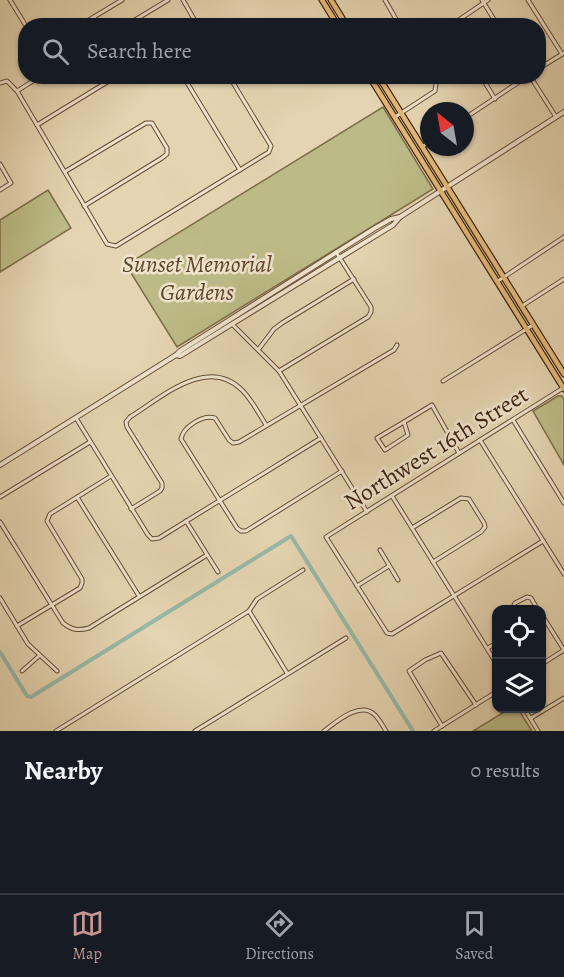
<!DOCTYPE html>
<style>
body{margin:0;font-family:Alegreya,serif;background:#242831;color:#f1f3f6}
.controls{position:absolute;right:18px;bottom:18px;display:grid;overflow:hidden;border-radius:12px;box-shadow:0 2px 4px #0004}
.controls button{width:54px;height:54px;display:grid;place-items:center;padding:0;border:0;border-bottom:2px solid #363941;background:#171b24;color:#f1f3f6;font:30px sans-serif}
.compass{position:absolute;left:420px;top:102px;width:54px;height:54px;border-radius:50%;background:#171b24;box-shadow:0 2px 4px #0004;rotate:329deg}
.list{margin:0;padding:0;list-style:none}
h2{display:flex;justify-content:space-between;align-items:center;height:78px;margin:0;padding:0 24px;font-size:26px}
h2 small{font-size:20px;font-weight:400;color:#9ea1a6}
.icon{flex:none;width:33px;height:33px;fill:none;stroke:currentColor;stroke-width:2;stroke-linecap:round;stroke-linejoin:round}
.map{position:relative;flex:none;width:564px;height:731px;overflow:hidden}
.search{position:absolute;background:#171b24;box-shadow:0 2px 4px #0004;left:18px;right:18px;top:18px;height:66px;display:flex;align-items:center;gap:15px;box-sizing:border-box;padding:0 21px;border-radius:24px;color:#9ea1a6;font-size:22px}
.sheet{height:162px;background:#171b24}
nav{display:flex;justify-content:space-around;align-items:center;box-sizing:border-box;height:84px;border-top:2px solid #363941;background:#171b24;font-size:16px;color:#9ea1a6}
nav a{display:grid;justify-items:center;gap:3px}
nav .on{color:#c59692}
.map>svg:first-child{display:block}
.green{fill:#bcbb87;stroke:#7e6d4a;stroke-width:1.5}
.lines{fill:none;stroke-linecap:round;stroke-linejoin:round}
.canal{stroke:#97b9a7;stroke-width:4}
.minor-casing{stroke:#684c36;stroke-width:5}
.tertiary-casing{stroke:#684c36;stroke-width:6}
.primary-casing{stroke:#3f1f0d;stroke-width:7}
.minor{stroke:#eee3cc;stroke-width:3}
.tertiary{stroke:#eee3cc;stroke-width:4}
.primary{stroke:#e2ba78;stroke-width:4.5}
.labels{text-anchor:middle;stroke-width:5;stroke-linejoin:round;paint-order:stroke}
.park-label{font-size:24px;font-style:italic;fill:#5e462c;stroke:#eee3cc}
.street-label{font-size:24px;fill:#3f1f0d;stroke:#eee3cc}
</style>
<div class="map">
<svg width="564" height="731" viewBox="0 0 564 731">
<rect width="100%" height="100%" fill="#e5d4b1"/>
<filter id="stains"><feTurbulence type="fractalNoise" baseFrequency=".00333" numOctaves="4"/><feColorMatrix values="0 0 0 0 .2 0 0 0 0 .09 0 0 0 0 .02 0 0 0 .5 -.17"/></filter>
<radialGradient id="worn" r=".72"><stop offset=".6" stop-color="#630" stop-opacity="0"/><stop offset="1" stop-color="#630" stop-opacity=".3"/></radialGradient>
<g class="green">
<polygon points="383,107 433,189 177,347 126,265"/>
<polygon points="48,190 71,228 0,272 0,220"/>
<polygon points="558,396 562,396 564,399 564,465 533,411"/>
<polygon points="509,709 518,709 532,731 473,731"/>
</g>
<g class="lines">
<polyline class="canal" points="0,652 27,696 31,697 291,536 413,731"/>
<defs>
<g id="minor">
<polyline points="10,0 26,26"/>
<polyline points="183,0 198,26"/>
<polyline points="385,0 400,26"/>
<polyline points="482,0 498,26"/>
<polyline points="528,0 562,54"/>
<polyline points="79,26 122,0"/>
<polyline points="125,26 168,0"/>
<polyline points="450,26 488,0"/>
<polyline points="538,69 564,53"/>
<polyline points="183,76 240,170"/>
<polyline points="481,76 495,99"/>
<polyline points="530,76 556,117"/>
<polyline points="0,83 7,81 17,91 107,244 116,246 269,152 271,146 229,76"/>
<polyline points="17,91 41,76"/>
<polyline points="395,117 435,91 436,83 432,76"/>
<polyline points="465,118 528,76"/>
<polyline points="37,125 117,76"/>
<polyline points="422,147 429,142"/>
<polyline points="0,164 11,183 0,190"/>
<polyline points="66,171 146,123 152,123 167,148 167,154 162,158 84,206"/>
<polyline points="498,281 564,237"/>
<polyline points="522,306 564,279"/>
<polyline points="233,325 279,371 367,512"/>
<polyline points="258,350 274,329 282,323 354,279"/>
<polyline points="279,371 368,317 371,312 371,307 336,252"/>
<polyline points="443,381 533,325"/>
<polyline points="76,418 148,535 152,539 159,538 321,438"/>
<polyline points="513,420 564,503"/>
<polyline points="404,422 432,405 459,453"/>
<polygon points="404,422 408,435 385,450 377,438"/>
<polyline points="480,440 564,574"/>
<path d="M 342,471 L 246,531 L 241,531 L 237,528 L 181,439 C 183,427 203,414 215,418 L 229,440 L 233,443 L 239,442 L 394,350 L 397,345"/>
<polyline points="392,496 496,663"/>
<polyline points="0,497 90,442"/>
<polyline points="77,497 139,596"/>
<path d="M 131,509 L 160,491 L 162,488 L 162,483 L 127,427 L 126,422 L 130,417 C 161,398 207,355 242,390 C 252,400 259,414 266,425"/>
<polyline points="186,521 218,572"/>
<path d="M 0,522 L 63,623 C 72,630 78,631 89,628 L 207,555"/>
<polyline points="412,528 461,498 469,499 484,523 485,527 481,532 433,562"/>
<polyline points="543,541 392,634 387,633 326,537 563,388"/>
<polyline points="380,550 398,580"/>
<polyline points="357,586 389,566"/>
<polyline points="0,598 28,644 57,671"/>
<polyline points="512,610 515,603 527,597 531,598 538,610"/>
<polyline points="249,611 287,673"/>
<polyline points="542,615 564,650"/>
<polyline points="17,626 80,588 82,583 82,579 47,521 50,514 111,476"/>
<polyline points="488,648 496,643"/>
<polyline points="542,664 564,650"/>
<polyline points="22,671 39,656"/>
<polyline points="524,708 538,731"/>
<polyline points="531,718 564,698"/>
<polyline points="442,726 409,671 425,660 441,653 476,705"/>
<polyline points="56,731 249,611 257,599 303,570"/>
<polyline points="195,731 346,638"/>
<path d="M 324,731 C 336,722 361,700 375,715 C 379,719 383,726 386,731"/>
<polyline points="434,731 496,692"/>
</g>
<g id="tertiary">
<polyline points="176,355 180,356 393,225 400,217 564,112"/>
<polyline points="0,465 176,355 180,351 375,228 391,219 400,217"/>
</g>
<g id="primary">
<polyline points="322,0 338,26"/>
<polyline points="331,0 347,26"/>
<polyline points="369,76 564,389"/>
<polyline points="378,76 564,374"/>
</g>
</defs>
<use href="#minor" class="minor-casing"/>
<use href="#tertiary" class="tertiary-casing"/>
<use href="#primary" class="primary-casing"/>
<use href="#minor" class="minor"/>
<use href="#tertiary" class="tertiary"/>
<use href="#primary" class="primary"/>
</g>
<g class="labels">
<g class="park-label">
<text x="197" y="272">Sunset Memorial<tspan x="197" dy="28">Gardens</tspan></text>
</g>
<g class="street-label">
<text transform="translate(436 448) rotate(-32)" y="8">Northwest 16th Street</text>
</g>
</g>
<rect width="100%" height="100%" filter="url(#stains)"/>
<rect width="100%" height="100%" fill="url(#worn)"/>
</svg>
<div class="controls">
<button><svg class="icon" aria-label="locate" viewBox="0 0 24 24"><circle cx="12" cy="12" r="6"/><path d="M12 2v4M12 18v4M2 12h4M18 12h4"/></svg></button>
<button><svg class="icon" aria-label="layers" viewBox="0 0 24 24"><path d="M12 4l9 5-9 5-9-5zM3 14l9 5 9-5"/></svg></button>
</div>
<svg class="compass" viewBox="-18 -18 36 36"><path d="M0-13l5 13h-10z" fill="#e53935"/><path d="M0 13l5-13h-10z" fill="#9ea1a6"/></svg>
<div class="search"><svg class="icon" aria-label="search" viewBox="0 0 24 24"><circle cx="10" cy="10" r="6"/><path d="M15 15l6 6"/></svg>Search here</div>
</div>
<section class="sheet">
<h2>Nearby<small>0 results</small></h2>
<ul class="list">
</ul>
</section>
<nav>
<a class="on"><svg class="icon" aria-label="map" viewBox="0 0 24 24"><path d="M3 6l6-2 6 2 6-2v14l-6 2-6-2-6 2zM9 4v14M15 6v14"/></svg>Map</a>
<a><svg class="icon" aria-label="directions" viewBox="0 0 24 24"><path d="M12 3l9 9-9 9-9-9zM9 14v-3h6M13 9l2 2-2 2"/></svg>Directions</a>
<a><svg class="icon" aria-label="saved" viewBox="0 0 24 24"><path d="M7 4h10v16l-5-4-5 4z"/></svg>Saved</a>
</nav>
